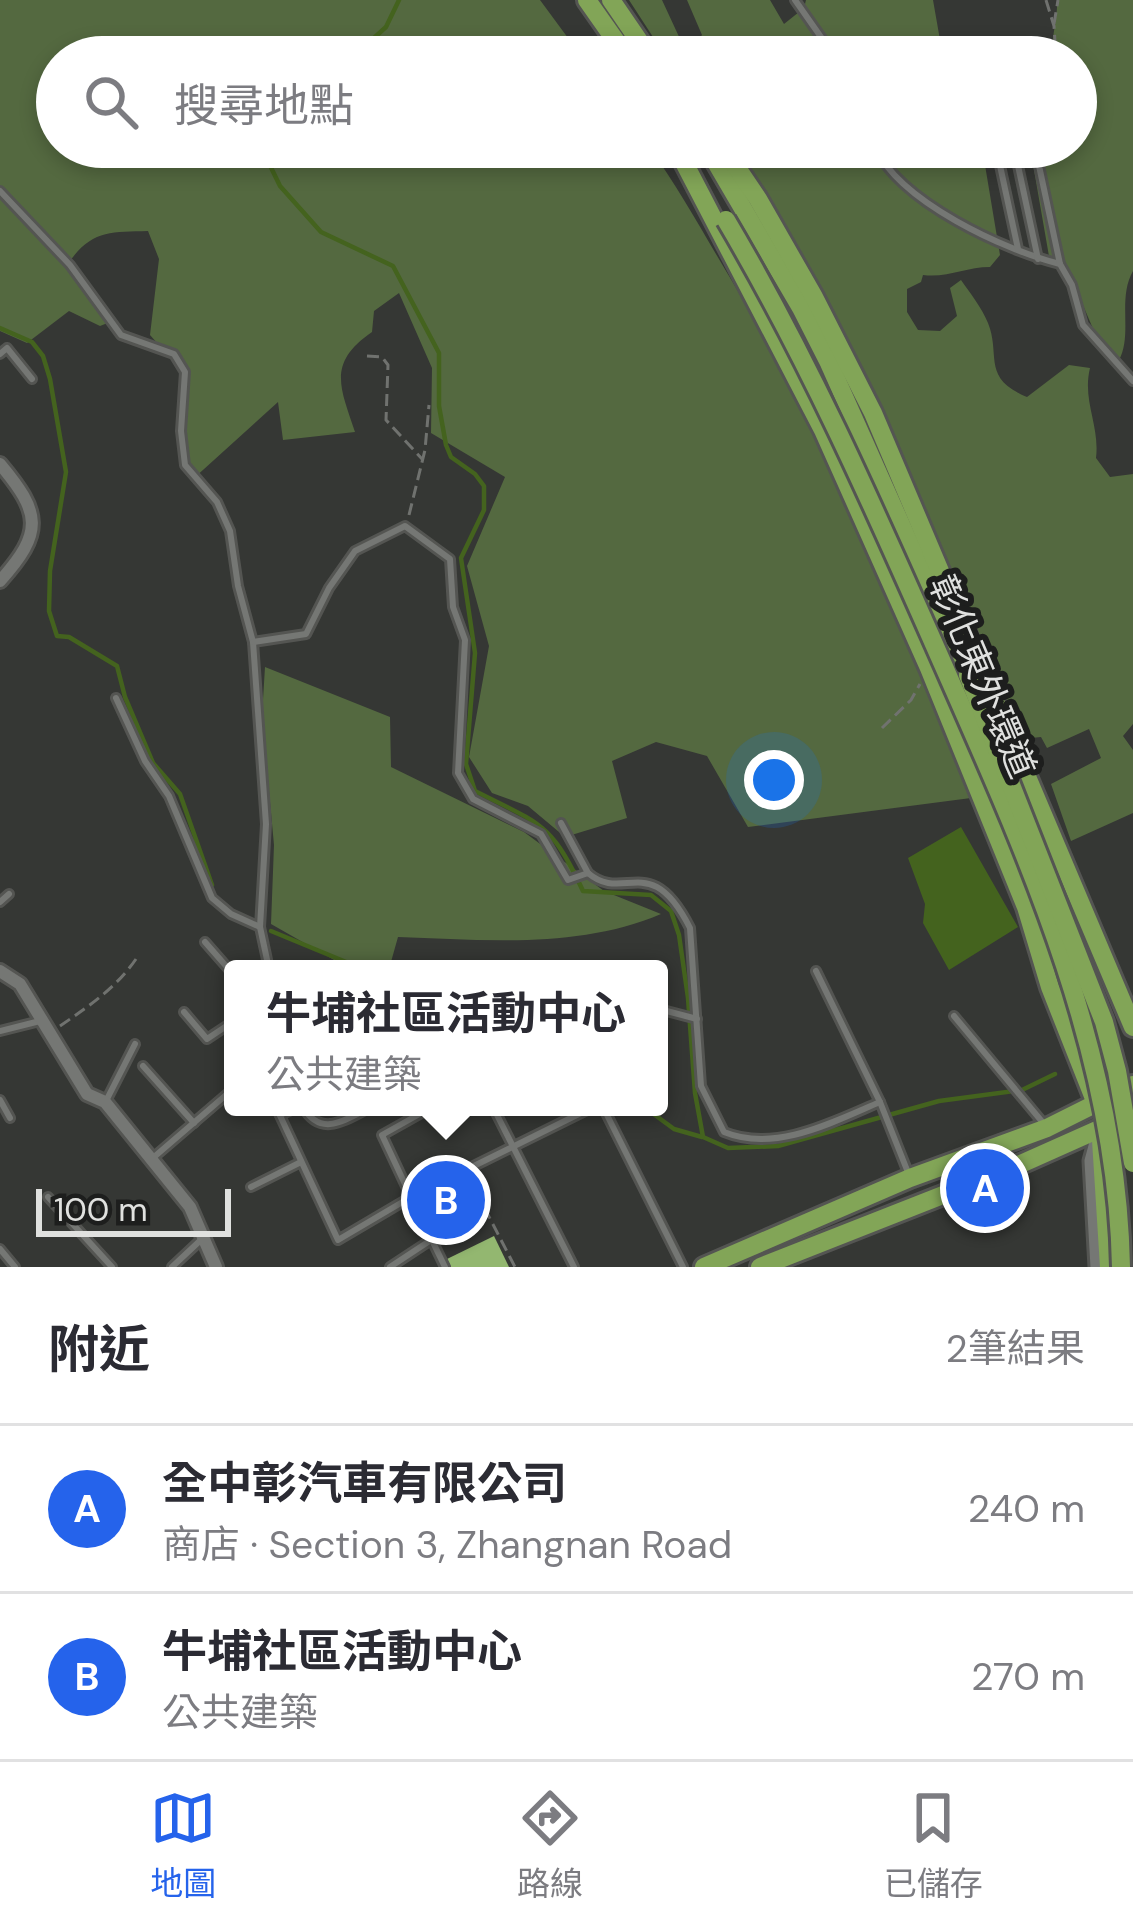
<!DOCTYPE html>
<html lang="zh-TW">
<meta charset="utf-8">
<style>
body{margin:0;font-family:"DM Sans","Noto Sans TC",sans-serif;background:#f2f2f3;color:#2b2b33}
.scale{position:absolute;left:36px;bottom:30px;width:195px;box-sizing:border-box;padding-left:12px;border:6px solid #e0e1df;border-top:0;font-size:33px;line-height:42px;white-space:nowrap;color:#e0e1df;-webkit-text-stroke:9px #1d1e1d;paint-order:stroke}
.you{position:absolute;left:774px;top:780px;width:42px;height:42px;margin:-30px;border:9px solid #fff;border-radius:50%;background:#1a73e8;box-shadow:0 0 0 18px #1a73e833}
.badge{display:grid;place-items:center;width:78px;height:78px;border-radius:50%;background:#2563eb;color:#fff;font-size:39px;font-weight:700}
.pin{position:absolute;translate:-50% -50%;border:6px solid #fff;box-shadow:0 3px 12px #0006}
.popup{position:absolute;left:224px;top:960px;width:444px;height:156px;box-sizing:border-box;display:grid;place-content:center;border-radius:12px;background:#fff;filter:drop-shadow(0 3px 9px #0005);font-size:39px;white-space:nowrap;color:#7c7c81}
.popup b{font-size:45px;color:#2b2b33}
.popup::after{content:'';position:absolute;left:50%;top:100%;margin-left:-24px;border:24px solid transparent;border-top-color:#fff}
.list{margin:0;padding:0;list-style:none}
h2{display:flex;justify-content:space-between;align-items:center;height:156px;margin:0;padding:0 48px;font-size:51px}
h2 small{font-size:39px;font-weight:400;color:#7c7c81}
.list li{display:grid;grid-template-columns:78px 1fr auto;gap:36px;align-items:center;box-sizing:border-box;height:168px;padding:0 48px;border-top:3px solid #e1e1e2}
.list b{display:block;font-size:45px;white-space:nowrap}
.list p{margin:0;font-size:39px;white-space:nowrap;color:#7c7c81}
.list em{font-size:39px;font-style:normal;color:#7c7c81}
.icon{flex:none;width:66px;height:66px;fill:none;stroke:currentColor;stroke-width:2;stroke-linecap:round;stroke-linejoin:round}
.map{position:relative;flex:none;width:1133px;height:1267px;overflow:hidden}
.search{position:absolute;background:#fff;box-shadow:0 6px 18px #0003;left:36px;right:36px;top:36px;height:132px;display:flex;align-items:center;gap:30px;box-sizing:border-box;padding:0 42px;border-radius:66px;color:#7c7c81;font-size:45px}
.sheet{height:492px;background:#fff}
nav{display:flex;justify-content:space-around;align-items:center;box-sizing:border-box;height:168px;border-top:3px solid #e1e1e2;background:#fff;font-size:33px;color:#7c7c81}
nav a{display:grid;justify-items:center;gap:6px}
nav .on{color:#2563eb}
.map>svg:first-child{display:block}
.green{fill:#546940}
.water{fill:#44631e}
.lines{fill:none;stroke-linecap:round;stroke-linejoin:round}
.stream{stroke:#44631e;stroke-width:4.5}
.building{fill:#93b770}
.service-casing{stroke:#545552;stroke-width:12}
.minor-casing{stroke:#545552;stroke-width:18}
.tertiary-casing{stroke:#545552;stroke-width:21}
.primary-casing{stroke:#545552;stroke-width:24}
.path{stroke:#70726f;stroke-width:3;stroke-dasharray:12 6;stroke-linecap:butt}
.service{stroke:#757774;stroke-width:6}
.minor{stroke:#757774;stroke-width:12}
.tertiary{stroke:#757774;stroke-width:15}
.primary{stroke:#82a557;stroke-width:18}
.primary-bridge-casing{stroke:#545552;stroke-width:24;stroke-linecap:butt}
.primary-bridge{stroke:#82a557;stroke-width:18}
.labels{text-anchor:middle;stroke-width:12;stroke-linejoin:round;paint-order:stroke}
.street-label{font-size:36px;fill:#e0e1df;stroke:#1d1e1d}
</style>
<div class="map">
<svg width="1133" height="1267" viewBox="0 0 1133 1267">
<rect width="100%" height="100%" fill="#353734"/>
<g class="green">
<path d="M 0,0 L 540,0 L 582,57 L 57,57 L 57,147 L 649,147 C 681,191 707,240 735,286 C 832,448 915,619 971,798 L 748,827 L 707,756 L 656,742 L 612,761 L 627,818 L 565,837 L 528,806 L 492,793 L 469,757 L 489,646 L 467,566 L 505,477 L 431,433 L 432,368 L 399,293 L 374,311 L 372,332 C 327,363 340,387 355,432 L 283,440 L 278,402 L 193,479 L 184,468 L 180,369 L 150,335 L 159,259 L 148,231 C 109,232 91,230 67,265 L 110,322 L 100,326 L 69,311 L 27,343 L 0,331 Z"/>
<polygon points="629,0 662,0 687,54 702,35 687,0 770,0 784,24 804,8 806,0 933,0 943,57 666,57"/>
<path d="M 1057,0 L 1133,0 L 1133,271 C 1117,299 1133,334 1119,360 L 1094,331 L 1076,289 L 1050,262 L 1030,147 L 1076,147 L 1076,57 L 1054,57 C 1050,36 1058,21 1057,0 Z"/>
<path d="M 723,147 L 982,147 L 1000,255 L 990,267 C 966,267 948,278 923,275 L 921,282 L 907,289 L 907,312 L 918,330 L 940,331 L 957,316 L 950,288 L 961,280 C 970,293 982,308 988,323 C 1001,355 981,378 1027,397 L 1069,365 L 1090,368 C 1082,401 1100,425 1096,458 L 1110,477 L 1133,474 L 1133,724 L 1123,736 L 1133,750 L 1133,813 L 1071,841 L 1051,784 L 1101,758 L 1089,729 L 1047,748 L 1041,737 L 1021,739 L 938,545 Z"/>
<path d="M 265,667 L 390,717 L 391,767 L 524,832 L 604,891 L 661,914 C 579,949 485,940 398,937 L 389,969 L 350,969 L 271,924 L 274,845 L 262,716 Z"/>
</g>
<polygon class="water" points="961,827 1018,927 949,970 923,923 925,904 908,858"/>
<g class="lines">
<g class="stream">
<polyline points="353,57 386,27 399,0"/>
<path d="M 261,147 L 280,186 L 321,232 L 393,266 L 439,353 L 439,406 L 446,445 L 451,457 L 475,474 L 484,486 L 484,510 L 461,558 L 475,653 L 466,764 L 475,791 C 540,824 551,822 583,891 L 651,895 L 671,911 L 679,935 L 688,998 L 695,1093 L 703,1137 L 728,1148 L 778,1146 L 939,1101 L 1022,1090 L 1055,1074"/>
<polyline points="0,328 32,342 43,356 50,379 66,472 50,571 49,611 57,636 69,637 117,666 125,697 153,763 180,794 212,885"/>
<polyline points="271,931 363,969"/>
<polyline points="644,1107 674,1129 702,1137"/>
</g>
</g>
<g class="building">
<polygon points="463,1178 474,1199 429,1222 418,1201"/>
<polygon points="494,1236 509,1267 451,1267 447,1259"/>
</g>
<g class="lines">
<defs>
<g id="service">
<polyline points="795,0 835,57"/>
<path d="M 875,147 C 900,202 1004,250 1060,264 L 1072,285 L 1083,325 L 1133,381"/>
<polyline points="996,147 1018,249"/>
<polyline points="1014,147 1038,259"/>
<polyline points="1035,147 1060,264"/>
<polyline points="0,191 70,265 121,335 174,354 185,372 181,431 185,465 217,502 230,531 238,586 253,642 266,824 260,927 269,969"/>
<polyline points="0,354 7,348 32,379"/>
<path d="M 253,642 L 306,634 L 329,588 L 355,551 L 405,526 L 450,559 L 453,607 L 465,640 L 458,773 L 473,799 L 541,834 L 568,880 L 588,873 C 624,904 650,849 690,928 L 701,1086 L 724,1132 C 775,1153 833,1122 880,1102"/>
<polyline points="116,698 145,761 169,796 212,898 231,914 260,927"/>
<polyline points="561,823 588,873"/>
<polyline points="0,902 9,894"/>
<polyline points="205,942 233,974"/>
<polyline points="816,971 880,1102 909,1175"/>
<polyline points="659,1009 697,1019"/>
<polyline points="184,1012 207,1039 231,1023 233,1027"/>
<polyline points="954,1016 1044,1124"/>
<polyline points="0,1031 40,1021"/>
<polyline points="143,1066 194,1123"/>
<polyline points="107,1099 135,1044"/>
<polyline points="0,1100 10,1118"/>
<polyline points="276,1107 338,1240 411,1197 445,1267"/>
<path d="M 303,1107 C 321,1138 345,1120 371,1107"/>
<polyline points="432,1107 382,1135 411,1197 593,1107"/>
<polyline points="493,1107 574,1267"/>
<polyline points="603,1107 683,1267"/>
<polyline points="280,1115 298,1107"/>
<polyline points="154,1157 233,1089"/>
<polyline points="251,1187 301,1162"/>
<polyline points="48,1197 112,1267"/>
<polyline points="0,1249 15,1267"/>
<polyline points="172,1267 204,1237"/>
<polyline points="390,1267 431,1240"/>
</g>
<g id="minor">
<path d="M 0,464 C 41,513 44,532 0,581"/>
<polyline points="0,971 20,984 87,1094 105,1102 190,1207 216,1267"/>
</g>
<polyline id="tertiary" points="1098,1139 1092,1161 1098,1267"/>
<g id="primary">
<polyline points="587,0 627,57"/>
<polyline points="611,0 650,57"/>
<polyline points="676,147 823,430 929,668 1026,907 1050,987 1095,1101"/>
<polyline points="707,147 801,308 829,363 968,675"/>
<polyline points="723,147 758,199 814,297 873,413 1133,1027"/>
<polyline points="1101,1140 1109,1267"/>
<polyline points="704,1267 910,1178 1047,1128 1133,1085"/>
<polyline points="760,1267 1014,1167 1133,1114"/>
</g>
</defs>
<use href="#service" class="service-casing"/>
<use href="#minor" class="minor-casing"/>
<use href="#tertiary" class="tertiary-casing"/>
<use href="#primary" class="primary-casing"/>
<g class="path">
<polyline points="1046,0 1054,26 1056,57"/>
<polyline points="1054,24 1058,0"/>
<polyline points="367,356 382,357 388,365 386,420 423,460"/>
<polyline points="409,515 425,450 429,405"/>
<polyline points="882,728 911,700 920,684"/>
<path d="M 60,1026 C 89,1006 116,988 136,959"/>
<polyline points="468,1176 515,1267"/>
</g>
<use href="#service" class="service"/>
<use href="#minor" class="minor"/>
<use href="#tertiary" class="tertiary"/>
<use href="#primary" class="primary"/>
<defs>
<g id="primary-bridge">
<path d="M 726,220 C 807,357 870,499 934,644 C 1022,844 1117,1046 1121,1267"/>
<polyline points="968,675 1104,1022 1117,1071 1133,1163"/>
</g>
</defs>
<use href="#primary-bridge" class="primary-bridge-casing"/>
<use href="#primary-bridge" class="primary-bridge"/>
</g>
<g class="labels">
<g class="street-label">
<text transform="translate(983 676) rotate(67)" y="13">彰化東外環道</text>
</g>
</g>
</svg>
<div class="scale">100 m</div>
<div class="you"></div>
<div class="pin badge" style="left:985px;top:1188px">A</div>
<div class="pin badge" style="left:446px;top:1200px">B</div>
<div class="popup"><b>牛埔社區活動中心</b>公共建築</div>
<div class="search"><svg class="icon" aria-label="search" viewBox="0 0 24 24"><circle cx="10" cy="10" r="6"/><path d="M15 15l6 6"/></svg>搜尋地點</div>
</div>
<section class="sheet">
<h2>附近<small>2筆結果</small></h2>
<ul class="list">
<li><span class="badge">A</span><div><b>全中彰汽車有限公司</b><p>商店 · Section 3, Zhangnan Road</p></div><em>240 m</em></li>
<li><span class="badge">B</span><div><b>牛埔社區活動中心</b><p>公共建築</p></div><em>270 m</em></li>
</ul>
</section>
<nav>
<a class="on"><svg class="icon" aria-label="map" viewBox="0 0 24 24"><path d="M3 6l6-2 6 2 6-2v14l-6 2-6-2-6 2zM9 4v14M15 6v14"/></svg>地圖</a>
<a><svg class="icon" aria-label="directions" viewBox="0 0 24 24"><path d="M12 3l9 9-9 9-9-9zM9 14v-3h6M13 9l2 2-2 2"/></svg>路線</a>
<a><svg class="icon" aria-label="saved" viewBox="0 0 24 24"><path d="M7 4h10v16l-5-4-5 4z"/></svg>已儲存</a>
</nav>
